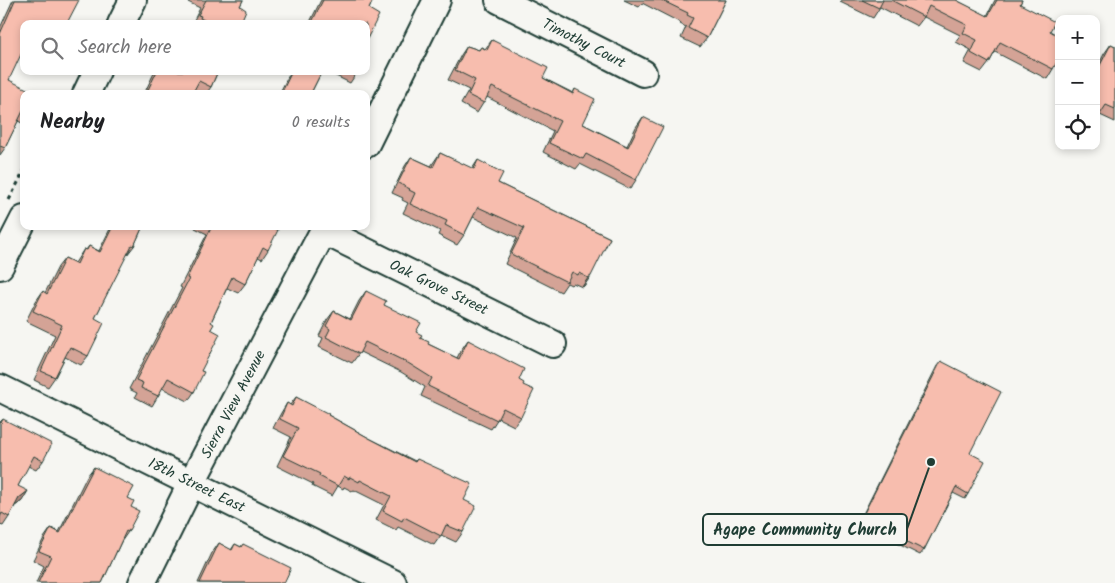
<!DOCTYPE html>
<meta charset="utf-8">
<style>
body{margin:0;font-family:Kalam,sans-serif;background:#f6f6f6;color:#202124}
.controls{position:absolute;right:15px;top:15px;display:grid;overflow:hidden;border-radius:10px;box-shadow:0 2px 8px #0003}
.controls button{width:45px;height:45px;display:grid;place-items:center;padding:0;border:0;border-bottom:1px solid #e0e0e0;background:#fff;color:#202124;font:25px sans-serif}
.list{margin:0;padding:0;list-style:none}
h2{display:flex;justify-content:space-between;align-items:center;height:65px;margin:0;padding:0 20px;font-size:21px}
h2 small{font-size:16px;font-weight:400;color:#757577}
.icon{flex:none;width:28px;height:28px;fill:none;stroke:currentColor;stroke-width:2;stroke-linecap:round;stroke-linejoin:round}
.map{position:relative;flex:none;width:1115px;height:583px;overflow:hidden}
.search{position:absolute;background:#fff;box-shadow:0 2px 8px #0003;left:20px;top:20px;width:350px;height:55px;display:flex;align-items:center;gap:12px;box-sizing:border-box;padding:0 18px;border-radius:10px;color:#757577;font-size:19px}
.panel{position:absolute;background:#fff;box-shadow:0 2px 8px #0003;left:20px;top:90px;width:350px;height:140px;border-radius:10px}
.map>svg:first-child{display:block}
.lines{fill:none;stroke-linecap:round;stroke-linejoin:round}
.minor-casing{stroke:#1f3d34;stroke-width:30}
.path{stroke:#1f3d34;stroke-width:3;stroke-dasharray:4 4;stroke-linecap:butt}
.minor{stroke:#f6f6f2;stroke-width:26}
.wall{fill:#d4a396;stroke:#1f3d34}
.shaded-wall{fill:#ad847a;stroke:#1f3d34}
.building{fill:#f7bdae;stroke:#1f3d34}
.labels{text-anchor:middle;stroke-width:4.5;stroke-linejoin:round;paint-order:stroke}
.street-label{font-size:15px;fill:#1f3d34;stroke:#f6f6f2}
.leader{fill:none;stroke:#1f3d34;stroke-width:2}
.callout-dot{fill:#1f3d34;stroke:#f6f6f2;stroke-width:2}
.callout{fill:#f6f6f2;stroke:#1f3d34;stroke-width:2}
.callout-label{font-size:16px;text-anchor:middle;font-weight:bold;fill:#1f3d34}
</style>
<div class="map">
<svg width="1115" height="583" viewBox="0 0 1115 583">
<rect width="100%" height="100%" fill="#f6f6f2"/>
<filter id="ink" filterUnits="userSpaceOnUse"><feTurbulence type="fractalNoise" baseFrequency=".02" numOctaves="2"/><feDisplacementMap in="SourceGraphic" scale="10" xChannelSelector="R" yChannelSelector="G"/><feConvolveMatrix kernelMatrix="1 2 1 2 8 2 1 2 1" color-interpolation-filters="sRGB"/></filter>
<g filter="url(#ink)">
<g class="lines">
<defs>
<g id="minor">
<polyline points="499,0 643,73"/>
<polyline points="121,24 133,0"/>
<polyline points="86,94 97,71"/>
<polyline points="366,144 437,0"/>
<polyline points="324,231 553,344"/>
<polyline points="0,266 24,219"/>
<polyline points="0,388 393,583"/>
<polyline points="142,583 192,482 326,226"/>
</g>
</defs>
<use href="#minor" class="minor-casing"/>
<polyline class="path" points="9,200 24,171"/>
<use href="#minor" class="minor"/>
</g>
<g class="wall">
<polygon points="13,0 79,0 24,24 9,80 24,94 24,120 22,123 18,121 5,148 0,155 0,28"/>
<polygon points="189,0 243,0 240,6 240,24 192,24 200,8 188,2"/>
<polygon points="321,0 373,0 369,9 366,24 309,24"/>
<polygon points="624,0 726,0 707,38 700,47 681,38 686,27 680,24 681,23 642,3 639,7"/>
<polygon points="841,0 956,0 987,16 995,0 1022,0 1020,4 1056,37 1053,69 1047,79 995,52 989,63 982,72 964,63 971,50 956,42 960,35 924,17 917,26 880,7 873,18 840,2"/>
<polygon points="492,40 543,78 573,93 575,89 583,124 627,146 636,127 643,117 636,180 630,189 580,164 576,169 543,152 553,131 487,97 477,113 461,104 469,90 448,80 461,55 467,46 479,50 481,47 485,49"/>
<polygon points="1111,44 1115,46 1115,122 1100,115 1096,120 1096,70 1104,54"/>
<polygon points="151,71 218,71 211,87 206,94 198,94 193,92 192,94 144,94 154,73"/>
<polygon points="291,71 322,71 312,91 317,94 279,94"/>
<polygon points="326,71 358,71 350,83"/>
<polygon points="440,153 472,169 478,160 498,183 610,238 584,286 582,287 573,283 571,285 567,283 561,292 505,264 517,238 473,217 464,235 457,245 438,235 440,231 403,213 408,203 402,200 403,198 392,193 405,166 411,157 431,166"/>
<polygon points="104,226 143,226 134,246 127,255 126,255 95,318 88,356 81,365 65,357 55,377 48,387 34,380 55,335 26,321 36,301 43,291 45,293 58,267 65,258 75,263 84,249 86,250 89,246 99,251 110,229"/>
<polygon points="195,226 270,226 268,250 262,259 258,257 245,284 238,293 227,288 211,322 211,329 201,371 194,392 188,401 162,388 158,396 152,406 135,397 137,393 129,389 182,288 180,287 207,234 195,228"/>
<polygon points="366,291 384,305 416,332 420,338 428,344 457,358 461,350 468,340 519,380 523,385 521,417 514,426 498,418 491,429 421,396 425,387 401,372 360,352 352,363 319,347 323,338 319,336 327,320 334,311 350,319 359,301"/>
<polygon points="941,361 970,453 968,494 965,499 953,493 924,550 920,555 858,524 937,366"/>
<polygon points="296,397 369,438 415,461 417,459 464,500 463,532 456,542 441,535 434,545 398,527 396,530 376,520 384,505 354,490 352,491 344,487 343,489 338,486 332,496 312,486 313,484 277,466 291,437 273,428 281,413 287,403 290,405"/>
<polygon points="3,419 43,461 36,470 28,466 18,486 22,501 15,506 9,517 3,526 0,525 0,422"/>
<polygon points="94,467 128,498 131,507 128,532 121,542 102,583 36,583 44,566 33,560 44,538 51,528 59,532 87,476"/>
<polygon points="219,543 231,550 235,544 241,547 243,544 284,583 198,583 212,553"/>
</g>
<g class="shaded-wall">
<polygon points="591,276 584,286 582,287 588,278"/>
<polygon points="28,491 22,501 12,508 19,498"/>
</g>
<g class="building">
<polygon points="15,0 79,0 67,23 68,24 24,24 24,48 9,80 37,94 24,94 24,111 23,111 5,148 0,146 0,34"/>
<polygon points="206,0 243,0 240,6 246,10 240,24 212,24 200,18 201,16 198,15"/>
<polygon points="323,0 373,0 369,9 379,15 366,41 366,24 311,24"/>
<polygon points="661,0 726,0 707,38 688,28 693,18 687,15 688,13"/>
<polygon points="862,0 883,0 879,8"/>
<polygon points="891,0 956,0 988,16 997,0 1022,0 1020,4 1055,22 1050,31 1057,35 1056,37 1059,39 1059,58 1053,69 1000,42 989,63 971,53 977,40 963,33 967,25 929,6 924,17"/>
<polygon points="300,21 307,24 298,24"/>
<polygon points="492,40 548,68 543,78 573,94 575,89 595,99 583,124 628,147 643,117 663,127 636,180 586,154 583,159 549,143 560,121 492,87 484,103 468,95 475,80 455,70 467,46 479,50 481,47 487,50"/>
<polygon points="1111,44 1115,46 1115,109 1106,105 1097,119 1096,119 1096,73"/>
<polygon points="157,71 218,71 211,87 199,81 192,94 146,94"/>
<polygon points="292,71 322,71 312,91 317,94 281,94"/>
<polygon points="440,153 474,169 478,160 503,173 498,183 610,238 591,276 588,278 579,273 578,275 572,272 567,282 511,254 524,228 478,207 464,235 445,225 447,221 410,204 415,193 409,190 410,189 398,183 411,157 433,167"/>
<polygon points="113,226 143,226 134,246 132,245 95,318 104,323 88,356 70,347 55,377 41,371 62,325 33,311 43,291 47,294 65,258 77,264 84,249 87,250 89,246 100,252"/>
<polygon points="212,226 270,226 278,230 268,250 263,247 245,284 232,277 211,322 214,324 211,329 220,334 201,371 204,372 194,392 168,378 158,396 141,388 143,383 136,380 189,279 187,278"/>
<polygon points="366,291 386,301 384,305 421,323 416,332 422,335 420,338 429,342 428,344 459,359 468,340 524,369 519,380 524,383 523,385 534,390 521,417 503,408 497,420 428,386 432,378 408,363 365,342 359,354 326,337 330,329 326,326 334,311 351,320"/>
<polygon points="941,361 1001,392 970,453 985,461 968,494 956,487 924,550 861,519"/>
<polygon points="296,397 329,414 328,415 369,438 415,462 417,459 472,484 464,500 476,506 463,532 446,525 441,536 404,517 402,521 383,511 391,496 360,480 359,482 350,477 349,479 344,476 338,486 319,476 320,474 283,456 298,428 280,419 287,403 292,406"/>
<polygon points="3,419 52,444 43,461 34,456 18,486 28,491 19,498 9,517 2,513 0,517 0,422 1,423"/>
<polygon points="94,467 134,487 128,498 134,501 131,507 139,511 128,532 126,531 102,583 38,583 51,556 39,551 51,528 60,533"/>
<polygon points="219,543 232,550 235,544 241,547 243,544 291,568 284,583 200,583"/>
</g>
</g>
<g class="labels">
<g class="street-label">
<text transform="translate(584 43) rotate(27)" y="5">Timothy Court</text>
<text transform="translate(439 287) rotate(26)" y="5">Oak Grove Street</text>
<text transform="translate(233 404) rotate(-62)" y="5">Sierra View Avenue</text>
<text transform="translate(197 485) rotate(26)" y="5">18th Street East</text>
</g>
</g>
<path class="leader" d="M931 462L907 529"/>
<circle class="callout-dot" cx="931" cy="462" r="5"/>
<rect class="callout" x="703" y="514" width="204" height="31" rx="5"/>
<g class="callout-label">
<text x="805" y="535">Agape Community Church</text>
</g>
</svg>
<div class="controls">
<button>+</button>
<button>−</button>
<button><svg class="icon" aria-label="locate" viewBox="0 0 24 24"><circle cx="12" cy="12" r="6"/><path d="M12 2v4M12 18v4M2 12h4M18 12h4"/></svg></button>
</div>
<div class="search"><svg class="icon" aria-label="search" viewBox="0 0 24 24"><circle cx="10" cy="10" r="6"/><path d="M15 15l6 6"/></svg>Search here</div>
<section class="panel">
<h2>Nearby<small>0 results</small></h2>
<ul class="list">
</ul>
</section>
</div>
